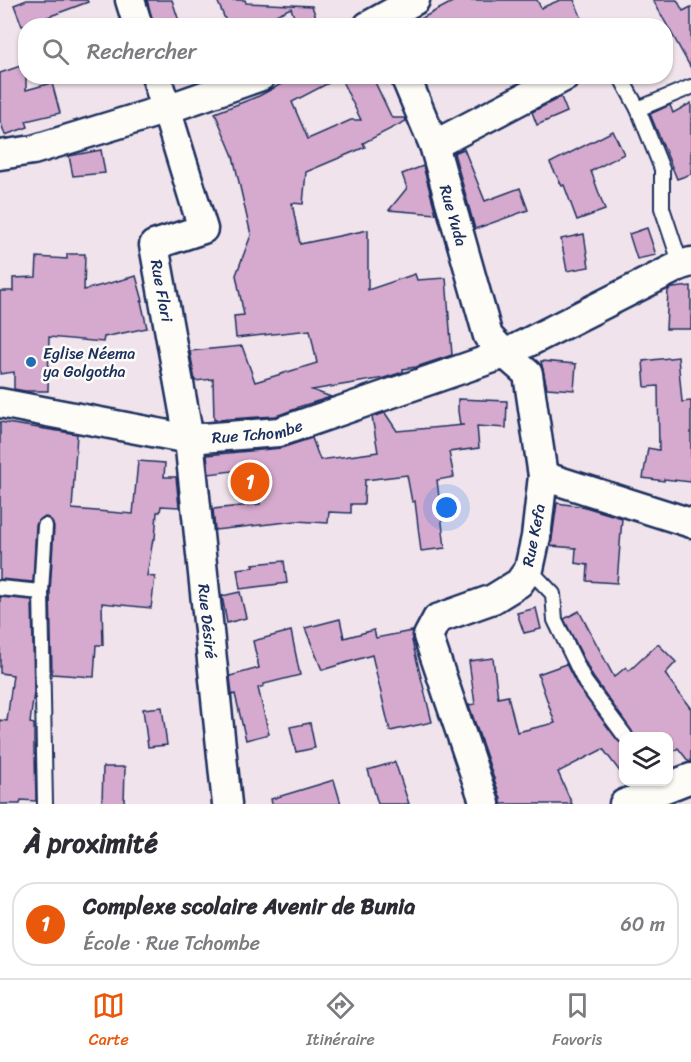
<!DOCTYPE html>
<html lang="fr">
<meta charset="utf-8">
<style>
body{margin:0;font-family:Sriracha,sans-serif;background:#f7f7f7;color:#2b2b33}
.controls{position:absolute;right:18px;bottom:18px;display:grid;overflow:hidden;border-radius:12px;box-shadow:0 2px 4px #0004}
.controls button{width:54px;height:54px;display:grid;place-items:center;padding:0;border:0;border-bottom:2px solid #e1e1e2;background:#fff;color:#2b2b33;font:30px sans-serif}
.you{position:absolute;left:447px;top:508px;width:21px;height:21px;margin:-15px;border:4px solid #fff;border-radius:50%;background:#1a73e8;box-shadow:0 0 0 9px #1a73e833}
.badge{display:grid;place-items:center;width:39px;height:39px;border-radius:50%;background:#ea580c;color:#fff;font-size:20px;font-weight:700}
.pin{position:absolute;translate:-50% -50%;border:3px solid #fff;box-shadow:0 2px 6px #0006}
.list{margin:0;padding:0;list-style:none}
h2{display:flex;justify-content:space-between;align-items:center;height:78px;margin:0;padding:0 24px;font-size:26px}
h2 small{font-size:20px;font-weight:400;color:#7c7c81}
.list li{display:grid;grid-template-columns:39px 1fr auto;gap:18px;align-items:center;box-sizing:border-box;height:84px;margin:0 12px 12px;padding:0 12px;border:2px solid #e1e1e2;border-radius:24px}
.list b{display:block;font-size:22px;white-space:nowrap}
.list p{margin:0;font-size:20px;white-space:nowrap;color:#7c7c81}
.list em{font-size:20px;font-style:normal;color:#7c7c81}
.icon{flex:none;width:33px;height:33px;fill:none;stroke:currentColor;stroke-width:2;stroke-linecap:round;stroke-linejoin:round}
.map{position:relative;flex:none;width:691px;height:804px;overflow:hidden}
.search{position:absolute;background:#fff;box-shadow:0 2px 4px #0004;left:18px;right:18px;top:18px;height:66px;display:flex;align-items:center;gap:15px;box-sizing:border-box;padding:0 21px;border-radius:24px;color:#7c7c81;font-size:22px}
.sheet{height:174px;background:#fff}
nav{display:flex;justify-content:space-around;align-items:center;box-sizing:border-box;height:84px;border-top:2px solid #e1e1e2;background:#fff;font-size:16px;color:#7c7c81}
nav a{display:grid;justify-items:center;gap:3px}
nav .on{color:#ea580c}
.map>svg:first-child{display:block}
.building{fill:#d6aace;stroke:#1b2f5e;stroke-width:1.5;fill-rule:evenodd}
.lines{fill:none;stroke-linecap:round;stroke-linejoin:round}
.service-casing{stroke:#1b2f5e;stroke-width:18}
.minor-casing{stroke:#1b2f5e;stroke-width:33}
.service{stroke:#fdfcf7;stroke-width:14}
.minor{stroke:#fdfcf7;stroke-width:28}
.poi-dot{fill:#1f6fb2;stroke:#fdfcf7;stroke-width:2}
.labels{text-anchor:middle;stroke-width:5;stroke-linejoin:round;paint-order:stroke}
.street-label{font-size:16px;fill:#1b2f5e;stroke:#fdfcf7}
.poi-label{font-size:16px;fill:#1b2f5e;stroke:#fdfcf7;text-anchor:start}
</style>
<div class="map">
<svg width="691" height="804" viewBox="0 0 691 804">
<rect width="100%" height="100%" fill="#f1e3eb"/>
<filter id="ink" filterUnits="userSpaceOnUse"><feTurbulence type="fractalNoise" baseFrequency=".0167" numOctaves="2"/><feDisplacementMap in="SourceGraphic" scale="12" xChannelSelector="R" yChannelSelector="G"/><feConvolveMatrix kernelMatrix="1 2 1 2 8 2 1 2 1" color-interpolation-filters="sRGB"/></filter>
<g filter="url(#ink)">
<g class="building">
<polygon points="27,0 87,0 88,2 45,18 48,26 22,26 14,5"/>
<polygon points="147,0 172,0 179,21 166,26 154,26"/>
<polygon points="217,0 245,0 246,3 312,6 319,26 297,26 291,8 252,26 228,26"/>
<polygon points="456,0 537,0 541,8 560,0 574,0 585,26 407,26"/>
<polygon points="653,0 677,0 683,11 691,7 691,68"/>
<polygon points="26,64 26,90 52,83 60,113 26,121 28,127 5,135 0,120 0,73"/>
<path d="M 296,76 L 372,76 L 392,118 L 405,118 L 406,121 L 363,143 L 365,147 L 306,172 L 303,204 L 292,203 L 300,244 L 368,230 L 368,290 L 415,274 L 417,280 L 446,278 L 452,355 L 416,367 L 403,369 L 403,372 L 384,378 L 312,390 L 331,397 L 298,407 L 298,408 L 276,416 L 214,420 L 213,379 L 195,381 L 190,351 L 242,346 L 255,382 L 317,363 L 310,330 L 236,338 L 234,316 L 244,315 L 236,275 L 251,235 L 233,156 L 215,113 L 259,96 ZM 340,77 L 361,120 L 351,120 L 308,139 L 292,102 Z"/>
<polygon points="561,97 567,112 537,125 532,112"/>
<polygon points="691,103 691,174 677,179 650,114 670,105 673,113"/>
<polygon points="613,131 624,154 591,171 605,210 577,220 564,185 562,186 550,163"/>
<polygon points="464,149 485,201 520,188 528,210 475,229 454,153"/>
<polygon points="101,150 105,173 73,176 69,156"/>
<polygon points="423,166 436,214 389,210 407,188 402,174"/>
<polygon points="647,228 656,255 637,259 629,234"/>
<polygon points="584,234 589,267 567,271 561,239"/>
<polygon points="67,254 85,254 84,290 136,276 143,301 141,301 147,328 104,337 103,342 49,337 48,391 25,391 14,389 14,372 0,374 0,291 13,291 13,278 36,277 37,257 67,259"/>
<polygon points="691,286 691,329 666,329 668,290 673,288"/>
<polygon points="678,357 682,402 691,401 691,482 664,479 664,481 643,478 648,448 659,450 658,386 645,387 643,361"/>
<polygon points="541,361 576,364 574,390 547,388"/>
<polygon points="458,399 507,401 506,428 477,426 479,448 449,452 454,477 437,480 445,548 421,551 415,501 412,502 407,475 365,480 364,504 351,504 351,513 329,512 328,523 296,521 215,530 213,509 260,504 256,468 209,474 207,455 281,448 312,438 320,460 378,452 372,417 385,413 397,431 464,425 460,425 458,411"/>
<polygon points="0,422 77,434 72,509 133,514 138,461 165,463 164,477 176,477 179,507 161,506 160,512 157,512 155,539 153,539 147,576 155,577 151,608 102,603 103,645 96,645 94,677 52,674 50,592 54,527 50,519 46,517 42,518 38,521 36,525 33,582 0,579"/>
<polygon points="557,503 585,507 622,518 617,583 587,581 588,565 575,563 576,548 551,546"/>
<polygon points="284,561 287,583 240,589 237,569 254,567 253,564"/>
<polygon points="240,592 246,618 227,623 222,596"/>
<polygon points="0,597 32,600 34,692 30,723 34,724 34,754 35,754 36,801 21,800 20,804 0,804 0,720 7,721 13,675 0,673"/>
<polygon points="536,608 541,629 524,633 517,613"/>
<polygon points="579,611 614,677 626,667 629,671 658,644 676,662 665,674 691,709 691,762 689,762 678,748 669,755 669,736 634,736 632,731 593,677 564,619"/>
<polygon points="340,619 344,638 374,630 376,638 412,631 412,641 432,722 390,731 372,655 322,670 305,628"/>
<polygon points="291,631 300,675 264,684 264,686 258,688 269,734 246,740 235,694 232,695 230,676 259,668 253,641"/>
<polygon points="493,658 498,698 508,696 517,732 555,723 538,674 566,664 578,687 618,741 624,745 624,777 603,749 558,772 572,804 501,804 501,799 469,705 475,704 469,661"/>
<polygon points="162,707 167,745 148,747 143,709"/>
<polygon points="310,723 315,748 296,752 290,727"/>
<polygon points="395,762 409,804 378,804 368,770"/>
<polygon points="103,767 125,767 124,804 102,804"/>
<polygon points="334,780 341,804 272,804 271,799"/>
</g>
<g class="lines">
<defs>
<g id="service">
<polyline points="620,76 638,109 662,169 662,208 681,265"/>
<polyline points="638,109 691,87"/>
<polyline points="45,526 41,592 45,804"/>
<polyline points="529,569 553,594 555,620 585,682 625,736"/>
<polyline points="0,588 41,592"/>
</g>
<g id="minor">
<polyline points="130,0 138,26"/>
<polyline points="368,26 415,0"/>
<path id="s1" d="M 156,76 L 203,229 L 154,245 L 189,439 L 227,804"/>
<path id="s2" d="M 405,76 L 434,145 L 488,336 L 505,354 L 528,374 L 543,476 L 536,537 L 529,569 L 519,583 L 493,599 L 437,619 L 428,636 L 485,804"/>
<polyline points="434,145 566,76"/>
<polyline points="0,155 33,150 167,109 261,76"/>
<path id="s3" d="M 0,403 L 189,439 L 279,432 L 505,354 L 681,265 L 691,262"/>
<polyline points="543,476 691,523"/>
<polyline points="624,804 691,778"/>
</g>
</defs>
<use href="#service" class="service-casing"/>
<use href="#minor" class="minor-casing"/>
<use href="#service" class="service"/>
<use href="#minor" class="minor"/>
</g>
</g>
<circle class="poi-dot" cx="31" cy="362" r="6"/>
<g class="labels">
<g class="street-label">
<text dy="6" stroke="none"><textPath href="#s2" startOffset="148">Rue Yuda</textPath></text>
<text dy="6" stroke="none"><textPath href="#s1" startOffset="258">Rue Flori</textPath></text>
<text dy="6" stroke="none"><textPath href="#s3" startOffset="261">Rue Tchombe</textPath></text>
<text transform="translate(533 535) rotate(-79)" y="6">Rue Kefa</text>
<text dy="6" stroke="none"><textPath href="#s1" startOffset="592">Rue Désiré</textPath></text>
</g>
<g class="poi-label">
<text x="43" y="359">Eglise Néema<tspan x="43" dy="18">ya Golgotha</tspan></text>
</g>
</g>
</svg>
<div class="controls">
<button><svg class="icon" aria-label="layers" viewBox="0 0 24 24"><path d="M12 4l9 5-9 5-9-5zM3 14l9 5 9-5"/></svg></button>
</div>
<div class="you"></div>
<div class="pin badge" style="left:250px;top:482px">1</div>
<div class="search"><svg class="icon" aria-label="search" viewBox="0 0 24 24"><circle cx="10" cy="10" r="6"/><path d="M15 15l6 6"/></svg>Rechercher</div>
</div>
<section class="sheet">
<h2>À proximité<small></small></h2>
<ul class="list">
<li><span class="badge">1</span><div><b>Complexe scolaire Avenir de Bunia</b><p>École · Rue Tchombe</p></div><em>60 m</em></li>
</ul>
</section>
<nav>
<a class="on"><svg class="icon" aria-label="map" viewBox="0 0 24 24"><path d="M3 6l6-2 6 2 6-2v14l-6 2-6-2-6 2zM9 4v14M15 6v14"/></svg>Carte</a>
<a><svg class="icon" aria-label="directions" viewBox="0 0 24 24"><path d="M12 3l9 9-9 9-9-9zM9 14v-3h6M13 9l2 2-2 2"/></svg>Itinéraire</a>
<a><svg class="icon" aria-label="saved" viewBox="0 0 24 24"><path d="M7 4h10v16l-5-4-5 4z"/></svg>Favoris</a>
</nav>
